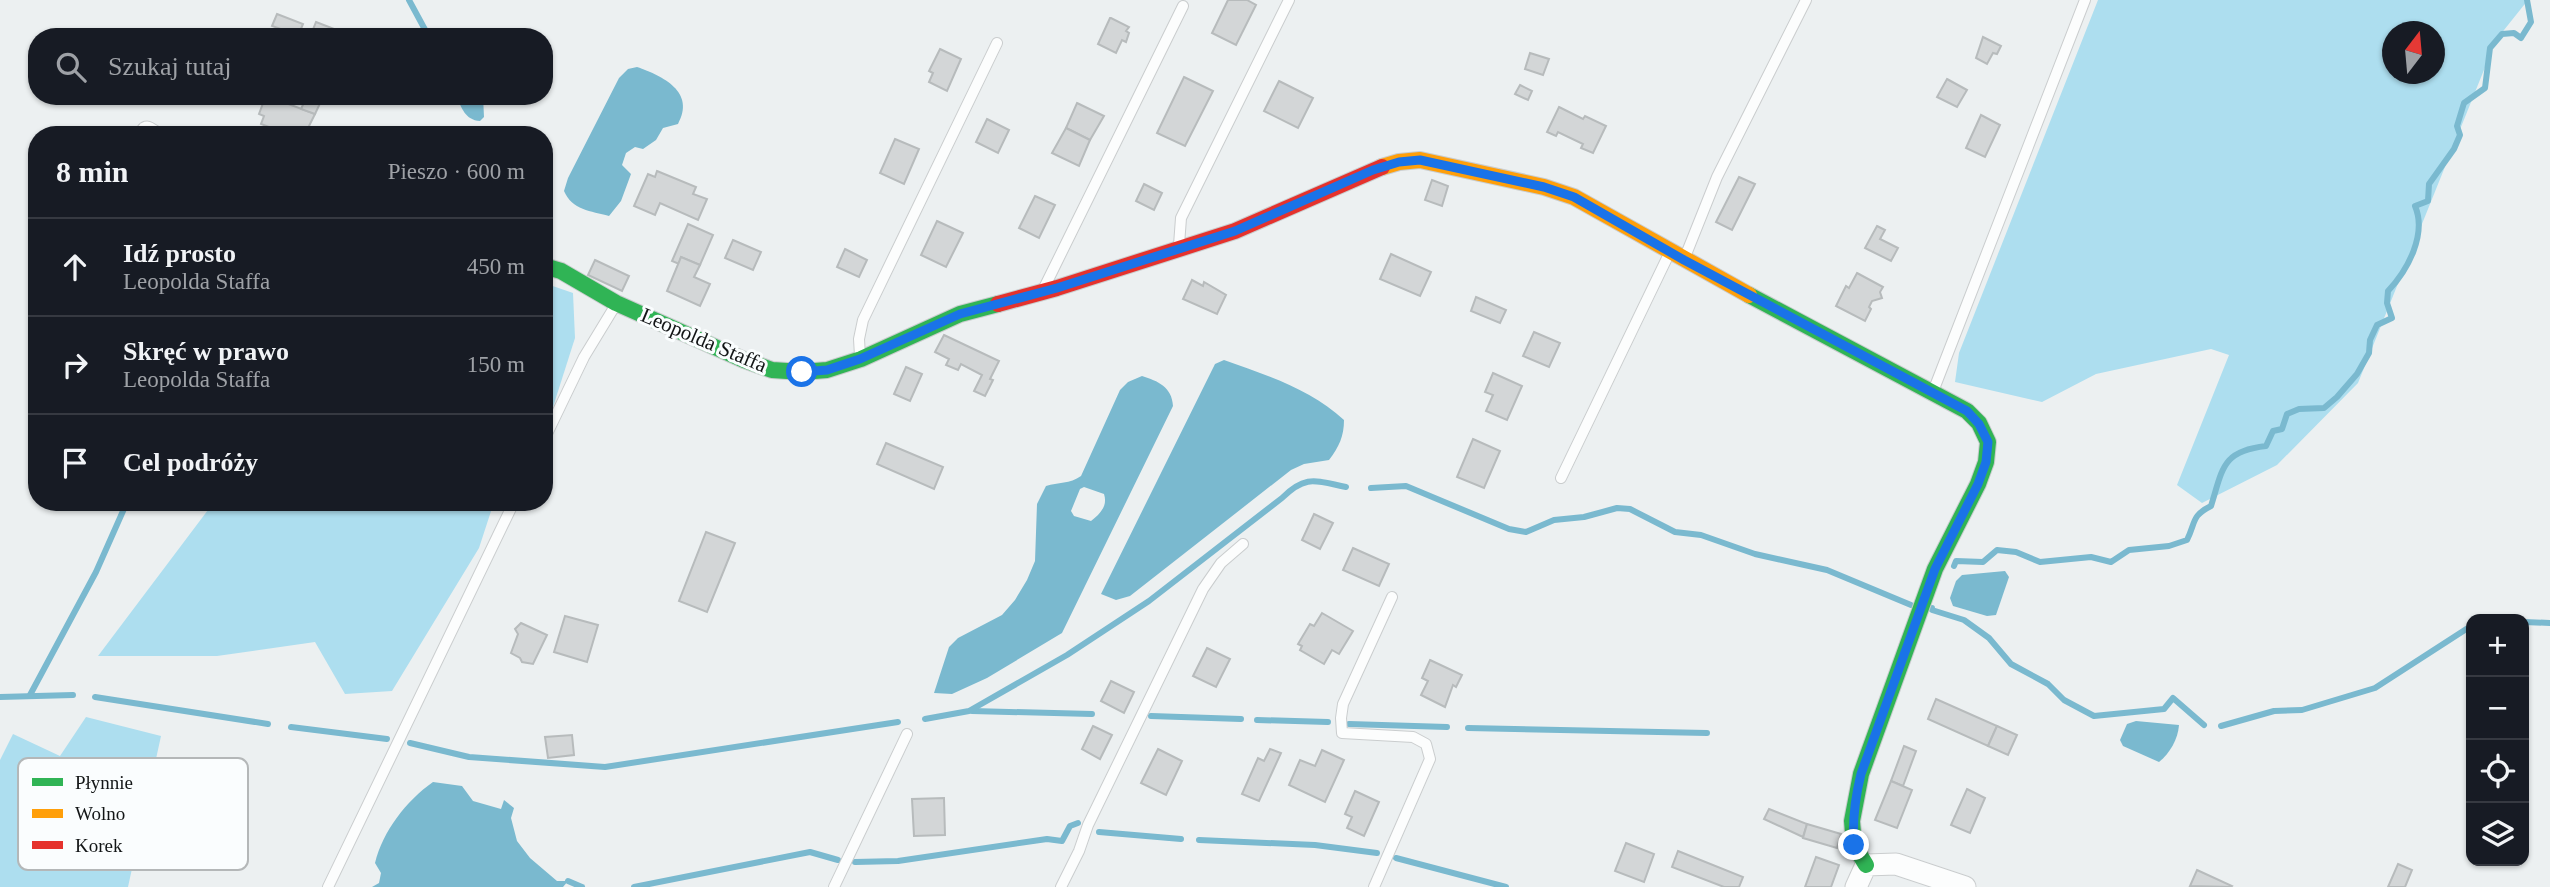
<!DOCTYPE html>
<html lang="pl">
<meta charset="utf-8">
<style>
body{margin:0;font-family:Georgia,serif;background:#20242c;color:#f1f3f6}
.controls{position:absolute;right:21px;bottom:21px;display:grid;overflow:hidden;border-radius:14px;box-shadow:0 2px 5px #0004}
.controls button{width:63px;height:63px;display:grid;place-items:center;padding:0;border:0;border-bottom:2px solid #363941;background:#171b24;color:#f1f3f6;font:35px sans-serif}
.compass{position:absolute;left:2382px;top:21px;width:63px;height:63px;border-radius:50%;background:#171b24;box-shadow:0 2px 5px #0004;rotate:16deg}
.stop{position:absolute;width:21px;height:21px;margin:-16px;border:5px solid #1a73e8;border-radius:50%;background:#fff}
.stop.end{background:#1a73e8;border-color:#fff;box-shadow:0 2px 7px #0008}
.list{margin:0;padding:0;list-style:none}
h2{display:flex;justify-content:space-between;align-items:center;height:91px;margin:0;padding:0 28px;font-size:30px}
h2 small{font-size:23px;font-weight:400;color:#9ea1a6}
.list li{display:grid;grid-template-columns:46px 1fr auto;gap:21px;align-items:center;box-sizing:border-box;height:98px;padding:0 28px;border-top:2px solid #363941}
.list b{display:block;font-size:26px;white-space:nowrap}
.list p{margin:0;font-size:23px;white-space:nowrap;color:#9ea1a6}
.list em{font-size:23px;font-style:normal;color:#9ea1a6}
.icon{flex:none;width:38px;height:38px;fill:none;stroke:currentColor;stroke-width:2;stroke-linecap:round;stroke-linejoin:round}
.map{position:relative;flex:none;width:2550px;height:887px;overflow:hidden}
.search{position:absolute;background:#171b24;box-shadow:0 2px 5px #0004;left:28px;top:28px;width:525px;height:77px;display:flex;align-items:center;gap:18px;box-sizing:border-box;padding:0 24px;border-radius:28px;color:#9ea1a6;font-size:26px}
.panel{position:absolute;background:#171b24;box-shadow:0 2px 5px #0004;left:28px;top:126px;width:525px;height:385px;border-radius:28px}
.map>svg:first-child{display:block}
.green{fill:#addeef;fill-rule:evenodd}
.water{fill:#7ab9cf;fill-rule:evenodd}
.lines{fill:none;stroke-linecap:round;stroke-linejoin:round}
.stream{stroke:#7ab9cf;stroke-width:6}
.building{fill:#d3d6d7;stroke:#b7bbbc;stroke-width:2}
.lane-casing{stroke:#cacdce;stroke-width:12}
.street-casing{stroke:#cacdce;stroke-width:23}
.fast-casing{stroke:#cacdce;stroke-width:18}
.slow-casing{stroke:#cacdce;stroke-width:18}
.jam-casing{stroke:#cacdce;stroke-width:18}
.lane{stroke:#fcfdfd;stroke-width:10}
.street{stroke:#fcfdfd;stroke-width:21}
.fast{stroke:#30b455;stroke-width:16}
.slow{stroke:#ff9f0a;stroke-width:16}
.jam{stroke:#e5322d;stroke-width:16}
.route{stroke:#1a73e8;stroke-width:9}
.labels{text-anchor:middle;stroke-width:6;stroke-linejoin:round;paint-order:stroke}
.street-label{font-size:21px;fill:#121516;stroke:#fafdfe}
.key{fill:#fafdfe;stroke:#b4b7b8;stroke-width:2}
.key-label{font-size:19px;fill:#121516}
</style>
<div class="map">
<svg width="2550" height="887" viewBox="0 0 2550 887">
<rect width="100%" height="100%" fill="#ecf0f1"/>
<g class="green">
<path d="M 2098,0 L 2528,0 L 2496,40 L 2358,383 L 2277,465 L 2202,503 L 2177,485 L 2229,355 L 2211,349 L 2096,374 L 2042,402 L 1955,382 L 1959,353 ZM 2392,32 L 2434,32 L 2434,74 L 2392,74 Z"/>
<polygon points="544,283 573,293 575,338 553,407 544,418"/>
<polygon points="214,502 494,502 479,548 392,691 345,694 315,642 217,656 98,656"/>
<polygon points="86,717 161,736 128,887 0,887 0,760 13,734 60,756"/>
</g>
<g class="water">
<path d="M 637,67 C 663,76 696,92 678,124 L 663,128 L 656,140 L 643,149 L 635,147 L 626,153 L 622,165 L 631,174 L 621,201 L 609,216 C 591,211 572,210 564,191 L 568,178 L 619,78 L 628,69 Z"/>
<path d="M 456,96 L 483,96 L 484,117 L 480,121 C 465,120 462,108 456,96 Z"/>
<path d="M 1224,360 C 1266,375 1311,389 1344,420 C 1344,436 1339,447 1329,460 L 1304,464 L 1291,470 L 1130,596 L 1116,600 L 1101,594 L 1215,364 Z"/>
<path d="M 1142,376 C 1158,381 1172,387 1173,406 L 1062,633 L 987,678 L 952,694 L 934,693 L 949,647 L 958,638 L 1002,615 L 1015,600 L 1027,580 L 1035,561 L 1037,504 L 1046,486 C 1058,482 1070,484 1081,476 L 1120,390 L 1128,382 ZM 1084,487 L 1104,494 C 1108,506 1100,514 1091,521 L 1074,516 L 1071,511 L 1080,489 Z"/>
<polygon points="2005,571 2009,577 1996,615 1987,616 1953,606 1950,598 1956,581 1962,575"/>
<path d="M 2136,721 L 2179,725 C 2178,739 2170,753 2159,762 L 2123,746 L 2120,740 L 2127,724 Z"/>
<path d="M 433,782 L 462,786 L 473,801 L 501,809 L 504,800 L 514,808 L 511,818 L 517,841 L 530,858 L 557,881 L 568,881 L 563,887 L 372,887 L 379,883 L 381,873 L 375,863 C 383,831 406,801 433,782 Z"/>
</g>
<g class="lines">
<g class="stream">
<polyline points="409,0 429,37"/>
<polyline points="486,131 489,135"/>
<polyline points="1371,488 1406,486 1509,529 1526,532 1554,520 1584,517 1617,508 1630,509 1675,532 1701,535 1755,554 1827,570 1911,605"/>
<path d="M 1954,566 L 1956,561 L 1983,562 L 1997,550 L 2016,552 L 2040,562 L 2091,557 L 2111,562 L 2129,550 L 2169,546 L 2187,540 C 2196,522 2191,516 2211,506 C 2223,468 2222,451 2266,446 L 2273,431 L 2282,429 L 2287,414 L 2299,409 L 2324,408 L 2337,397 L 2357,374 L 2369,353 L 2370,340 L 2377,325 L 2392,318 L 2387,303 L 2388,291 C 2408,270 2427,234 2415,206 L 2428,201 L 2429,184 L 2454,149 L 2460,135 L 2457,126 L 2464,103 L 2485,88 L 2490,48 L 2502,34 L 2514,33 L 2521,38 L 2531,22 L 2527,0"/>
<polyline points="1932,608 1932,610 1964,620 1989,638 2011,664 2048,684 2064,700 2094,716 2164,709 2173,698 2204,725"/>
<polyline points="2482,619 2497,619"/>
<polyline points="2524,622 2550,623"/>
<polyline points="30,695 96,572 127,502"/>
<polyline points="0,697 73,695"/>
<polyline points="95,697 268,724"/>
<polyline points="972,711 1092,714"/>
<polyline points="1151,716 1241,719"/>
<path d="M 925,719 L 969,711 L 1067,655 L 1149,601 L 1282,498 C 1306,474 1316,481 1346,487"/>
<polyline points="1257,720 1328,722"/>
<polyline points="1349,724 1447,727"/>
<polyline points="2221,726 2274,711 2302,710 2375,688 2471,626"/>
<polyline points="291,727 387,739"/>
<polyline points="1468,728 1707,733"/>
<polyline points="410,743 469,757 605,767 898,722"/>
<polyline points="1099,832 1181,839"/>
<polyline points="1199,840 1315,845 1377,853"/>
<polyline points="1396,858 1506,887"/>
<polyline points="855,862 898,861 1047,839 1062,841 1070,826 1078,823"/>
<polyline points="568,881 582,887"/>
<polyline points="634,887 810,852 838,860"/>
</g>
</g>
<g class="building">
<polygon points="1228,0 1247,0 1256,5 1236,45 1212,33"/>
<polygon points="277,14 303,24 298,36 290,33 288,37 278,37 281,29 272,26"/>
<polygon points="1110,18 1111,18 1129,27 1126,31 1129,33 1126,42 1122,40 1116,53 1098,44"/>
<polygon points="316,22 337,30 335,37 310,37"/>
<polygon points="1983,37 2001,46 1997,54 1993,53 1987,64 1976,58"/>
<polygon points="940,49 961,59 947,91 929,82 933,73 929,71"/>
<polygon points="1530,53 1549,59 1543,75 1525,69"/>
<polygon points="1184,77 1213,91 1185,146 1157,133"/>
<polygon points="1947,79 1967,90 1957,107 1937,97"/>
<polygon points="1279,81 1313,98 1298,128 1264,111"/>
<polygon points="1520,85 1532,91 1528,100 1515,94"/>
<polygon points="272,96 286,97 283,102 315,114 306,132 293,128 290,135 261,124 264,116 259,114 265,98 270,100"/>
<polygon points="307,96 326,96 323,97 315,114 301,109"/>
<polygon points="1077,103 1104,116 1090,140 1066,128"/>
<polygon points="1559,107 1583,119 1585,116 1606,126 1593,153 1581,148 1583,144 1558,132 1556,136 1547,132"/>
<polygon points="1981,115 2000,125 1985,157 1966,148"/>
<polygon points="987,119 1009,130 998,153 976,142"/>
<polygon points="1066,128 1090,140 1079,166 1052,153"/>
<polygon points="895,139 919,149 904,184 880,173"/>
<polygon points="657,171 696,187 693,194 707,199 698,220 660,203 655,215 634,206 648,174 655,177"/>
<polygon points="1739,177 1755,184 1732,230 1716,222"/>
<polygon points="1432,180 1448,186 1442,206 1425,200"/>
<polygon points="1144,184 1162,193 1154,210 1136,201"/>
<polygon points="1035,196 1055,205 1039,238 1019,228"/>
<polygon points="937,221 963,233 946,267 921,255"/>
<polygon points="688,224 713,235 700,265 681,257 679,264 672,261"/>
<polygon points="1877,226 1885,230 1880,239 1898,248 1891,261 1865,248"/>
<polygon points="733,240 761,252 753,270 725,258"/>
<polygon points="845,249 867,260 859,277 837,267"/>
<polygon points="1391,254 1431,272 1420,296 1380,279"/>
<polygon points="681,257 700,265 694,277 710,284 700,306 667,291"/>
<polygon points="595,260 629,276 622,291 588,275"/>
<polygon points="1857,273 1883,287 1880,292 1882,298 1872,301 1869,307 1871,309 1865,321 1836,306 1846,286 1849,288"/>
<polygon points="1192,280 1203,286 1204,282 1226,295 1217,314 1183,299"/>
<polygon points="1476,297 1506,310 1500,323 1471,311"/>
<polygon points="1534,332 1560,343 1549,367 1523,356"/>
<polygon points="944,335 999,361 990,379 993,380 985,396 974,391 982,375 961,364 958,370 946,365 949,359 935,352"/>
<polygon points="906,367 922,374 910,401 894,394"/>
<polygon points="1493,373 1522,386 1507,420 1486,411 1493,395 1485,392"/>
<polygon points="1473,439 1500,451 1484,488 1457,477"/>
<polygon points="886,443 943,467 934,489 877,464"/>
<polygon points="1314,514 1333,523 1320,549 1302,540"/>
<polygon points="706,532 735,543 707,612 679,601"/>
<polygon points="1353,548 1389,564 1379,586 1343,570"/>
<polygon points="1322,613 1353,631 1339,654 1332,650 1324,664 1300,650 1302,646 1298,644 1310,624 1314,626"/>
<polygon points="565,616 598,625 587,662 554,652"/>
<polygon points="521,623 547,635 533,664 522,662 520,658 511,653 518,634 515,629"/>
<polygon points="1207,648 1230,659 1216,687 1193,676"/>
<polygon points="1430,660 1462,675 1456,687 1453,685 1445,707 1421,695 1428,681 1422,678"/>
<polygon points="1111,681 1134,692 1124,713 1101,701"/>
<polygon points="1936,699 1997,726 1988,746 1928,719"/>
<polygon points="1093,726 1112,735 1100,759 1082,749"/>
<polygon points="1997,726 2017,735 2008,755 1988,746"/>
<polygon points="572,735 574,755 548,758 545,737"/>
<polygon points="1904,746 1916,751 1903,786 1891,781"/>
<polygon points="1158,749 1182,761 1166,795 1141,783"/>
<polygon points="1270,749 1281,753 1259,801 1242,794 1258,758 1264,761"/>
<polygon points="1322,750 1344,760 1325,802 1289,785 1300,760 1315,766"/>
<polygon points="1891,781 1912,790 1897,828 1875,820"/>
<polygon points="1967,789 1985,798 1970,833 1951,825"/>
<polygon points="1355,791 1379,802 1364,836 1347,828 1352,817 1345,814"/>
<polygon points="944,798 945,835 914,836 912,799"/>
<polygon points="1769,809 1807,824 1803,837 1764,819"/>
<polygon points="1807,824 1841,834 1837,848 1803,838"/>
<polygon points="1626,843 1654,854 1644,882 1615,871"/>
<polygon points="1678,851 1743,877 1739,887 1724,887 1672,867"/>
<polygon points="1816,857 1839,865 1831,887 1805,887"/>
<polygon points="2398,864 2412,870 2405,887 2388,887"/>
<polygon points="2197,870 2232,886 2231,887 2190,886"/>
</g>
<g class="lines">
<defs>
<g id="lane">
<polyline points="1179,245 1181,218 1289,0"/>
<polyline points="1685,257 1717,177 1806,0"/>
<polyline points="1045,286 1183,6"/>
<polyline points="860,356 859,339 863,320 997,43"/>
<polyline points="1934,389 2085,0"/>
<polyline points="544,440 584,357 615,306"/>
<polyline points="1561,478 1668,256"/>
<polyline points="328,887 514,502"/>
<polyline points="834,887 907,734"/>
<polyline points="1061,887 1079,851 1088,825 1203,589 1221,563 1243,544"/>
<polyline points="1374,887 1430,759 1426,744 1413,737 1342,733 1341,718 1343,704 1392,597"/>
</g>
<g id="street">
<polyline points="147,132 152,135"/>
<polyline points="1856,887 1866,865 1896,864 1965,887"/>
</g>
<g id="fast">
<polyline points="544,266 561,271 616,303 744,360 772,370 802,372 827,370 861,359 960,314 998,304"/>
<polyline points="1749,295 1967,411 1979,423 1988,442 1986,462 1978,484 1935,569 1861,774 1852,821 1854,845 1866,865"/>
</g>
<polyline id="slow" points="1382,167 1399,162 1420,160 1544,187 1574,197 1749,295"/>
<polyline id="jam" points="998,304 1057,288 1235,231 1382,167"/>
</defs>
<use href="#lane" class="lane-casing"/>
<use href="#street" class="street-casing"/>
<use href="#fast" class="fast-casing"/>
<use href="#slow" class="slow-casing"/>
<use href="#jam" class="jam-casing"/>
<use href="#lane" class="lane"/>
<use href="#street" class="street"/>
<use href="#fast" class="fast"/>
<use href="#slow" class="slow"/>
<use href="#jam" class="jam"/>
</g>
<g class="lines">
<path class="route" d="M 802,372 L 827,370 L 860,359 L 960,314 L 1057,288 L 1235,231 L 1373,170 L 1399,162 L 1420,160 L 1544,187 L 1574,197 L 1684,260 L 1967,411 L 1979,424 L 1988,442 L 1986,462 L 1978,484 L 1935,569 L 1861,774 C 1855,798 1852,819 1854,845"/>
</g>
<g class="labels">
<g class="street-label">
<text transform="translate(704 340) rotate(23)" y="7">Leopolda Staffa</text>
</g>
</g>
<rect x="18" y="758" width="230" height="112" rx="10" class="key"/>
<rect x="32" y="778" width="31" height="8" fill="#30b455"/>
<rect x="32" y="809" width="31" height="9" fill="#ff9f0a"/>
<rect x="32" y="841" width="31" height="8" fill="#e5322d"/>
<g class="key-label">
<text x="75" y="789">Płynnie</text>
<text x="75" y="820">Wolno</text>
<text x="75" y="852">Korek</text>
</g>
</svg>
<div class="controls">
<button>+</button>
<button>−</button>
<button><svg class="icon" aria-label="locate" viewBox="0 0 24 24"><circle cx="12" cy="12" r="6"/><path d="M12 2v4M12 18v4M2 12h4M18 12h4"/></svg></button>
<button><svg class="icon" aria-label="layers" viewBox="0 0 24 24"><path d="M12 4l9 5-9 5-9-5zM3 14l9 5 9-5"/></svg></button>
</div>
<svg class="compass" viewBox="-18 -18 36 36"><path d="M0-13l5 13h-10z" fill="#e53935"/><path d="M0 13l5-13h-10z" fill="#9ea1a6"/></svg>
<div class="stop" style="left:802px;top:372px"></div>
<div class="stop end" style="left:1854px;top:845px"></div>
<div class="search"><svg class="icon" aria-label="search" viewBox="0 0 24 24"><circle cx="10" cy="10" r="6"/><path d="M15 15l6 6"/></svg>Szukaj tutaj</div>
<section class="panel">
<h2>8 min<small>Pieszo · 600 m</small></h2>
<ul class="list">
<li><svg class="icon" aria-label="ahead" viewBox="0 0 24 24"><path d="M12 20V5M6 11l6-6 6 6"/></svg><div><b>Idź prosto</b><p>Leopolda Staffa</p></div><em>450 m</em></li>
<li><svg class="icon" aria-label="right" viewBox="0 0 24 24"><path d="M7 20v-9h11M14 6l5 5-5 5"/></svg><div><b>Skręć w prawo</b><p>Leopolda Staffa</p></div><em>150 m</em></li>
<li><svg class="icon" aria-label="arrive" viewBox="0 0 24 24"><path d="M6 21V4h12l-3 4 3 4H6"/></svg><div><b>Cel podróży</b></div></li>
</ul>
</section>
</div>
